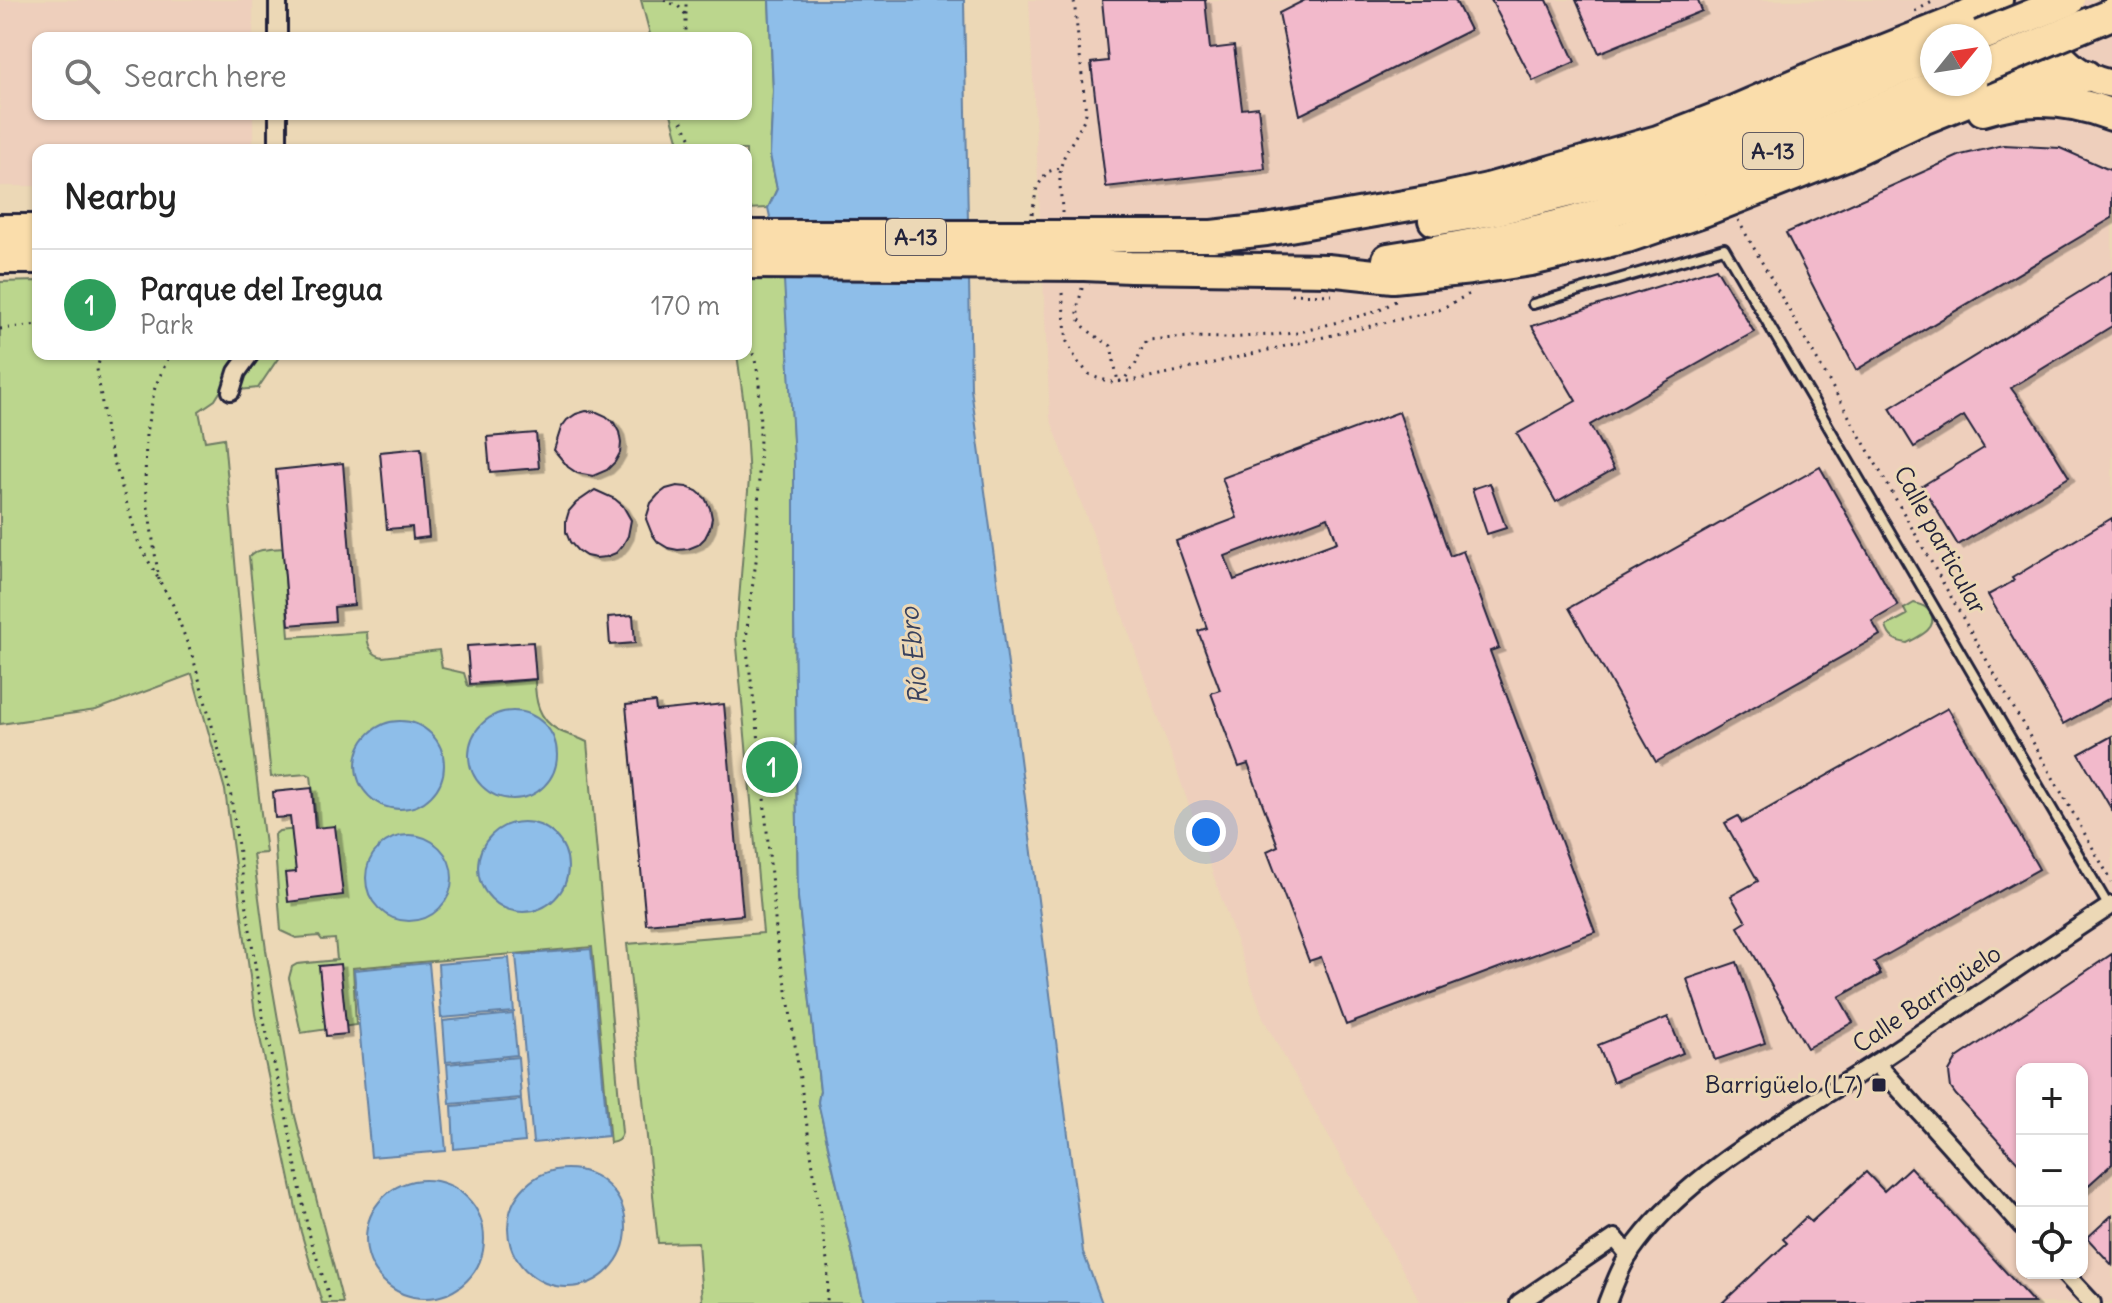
<!DOCTYPE html>
<meta charset="utf-8">
<style>
body{margin:0;font-family:Delius,sans-serif;background:#f6f6f6;color:#222}
.controls{position:absolute;right:24px;bottom:24px;display:grid;overflow:hidden;border-radius:16px;box-shadow:0 2px 6px #0004}
.controls button{width:72px;height:72px;display:grid;place-items:center;padding:0;border:0;border-bottom:2px solid #e0e0e0;background:#fff;color:#222;font:40px sans-serif}
.compass{position:absolute;left:1920px;top:24px;width:72px;height:72px;border-radius:50%;background:#fff;box-shadow:0 2px 6px #0004;rotate:60deg}
.you{position:absolute;left:1206px;top:832px;width:28px;height:28px;margin:-20px;border:6px solid #fff;border-radius:50%;background:#1a73e8;box-shadow:0 0 0 12px #1a73e833}
.badge{display:grid;place-items:center;width:52px;height:52px;border-radius:50%;background:#111827;color:#fff;font-size:26px;font-weight:700}
.pin{position:absolute;translate:-50% -50%;border:4px solid #fff;box-shadow:0 2px 8px #0006}
.list{margin:0;padding:0;list-style:none}
h2{display:flex;justify-content:space-between;align-items:center;height:104px;margin:0;padding:0 32px;font-size:34px}
h2 small{font-size:26px;font-weight:400;color:#767676}
.list li{display:grid;grid-template-columns:52px 1fr auto;gap:24px;align-items:center;box-sizing:border-box;height:112px;padding:0 32px;border-top:2px solid #e0e0e0}
.list b{display:block;font-size:30px;white-space:nowrap}
.list p{margin:0;font-size:26px;white-space:nowrap;color:#767676}
.list em{font-size:26px;font-style:normal;color:#767676}
.icon{flex:none;width:44px;height:44px;fill:none;stroke:currentColor;stroke-width:2;stroke-linecap:round;stroke-linejoin:round}
.map{position:relative;flex:none;width:2112px;height:1303px;overflow:hidden}
.search{position:absolute;background:#fff;box-shadow:0 2px 6px #0004;left:32px;top:32px;width:720px;height:88px;display:flex;align-items:center;gap:20px;box-sizing:border-box;padding:0 28px;border-radius:16px;color:#767676;font-size:30px}
.panel{position:absolute;background:#fff;box-shadow:0 2px 6px #0004;left:32px;top:144px;width:720px;height:216px;border-radius:16px}
.map>svg:first-child{display:block}
.built{fill:#eecfbc;fill-rule:evenodd}
.green{fill:#bbd68d;stroke:#6e7c64;stroke-width:2}
.water{fill:#8ebee9;stroke:#6380a3;stroke-width:2}
.building{fill:#f2b9cb;stroke:#22223b;stroke-width:2;fill-rule:evenodd;filter:url(#shadow)}
.lines{fill:none;stroke-linecap:round;stroke-linejoin:round}
.lane-casing{stroke:#22223b;stroke-width:14}
.street-casing{stroke:#22223b;stroke-width:22}
.primary-casing{stroke:#22223b;stroke-width:32}
.highway-casing{stroke:#22223b;stroke-width:36}
.path{stroke:#22223b;stroke-width:3;stroke-dasharray:2 6;stroke-linecap:butt}
.lane{stroke:#ecd8b6;stroke-width:8}
.street{stroke:#ecd8b6;stroke-width:16}
.primary{stroke:#faddab;stroke-width:26}
.highway{stroke:#faddab;stroke-width:30}
.highway-bridge-casing{stroke:#22223b;stroke-width:36;stroke-linecap:butt}
.highway-bridge{stroke:#faddab;stroke-width:30}
.poi-dot{fill:#22223b;stroke:#ecd8b6;stroke-width:3}
.labels{text-anchor:middle;stroke-width:6;stroke-linejoin:round;paint-order:stroke}
.shield{fill:#ecd8b6;stroke:#5f5960;stroke-width:2}
.shield-label{font-size:22px;font-weight:bold;fill:#22223b}
.street-label{font-size:24px;fill:#22223b;stroke:#ecd8b6}
.poi-label{font-size:24px;fill:#22223b;stroke:#ecd8b6;text-anchor:end}
.water-label{font-size:26px;font-style:italic;fill:#38415e;stroke:#ecd8b6}
</style>
<div class="map">
<svg width="2112" height="1303" viewBox="0 0 2112 1303">
<defs>
<filter id="shadow"><feDropShadow dx="5.5" dy="3.5" stdDeviation="0" flood-color="#0004"/></filter>
</defs>
<rect width="100%" height="100%" fill="#ecd8b6"/>
<filter id="ink" filterUnits="userSpaceOnUse"><feTurbulence type="fractalNoise" baseFrequency=".0125" numOctaves="2"/><feDisplacementMap in="SourceGraphic" scale="16" xChannelSelector="R" yChannelSelector="G"/><feConvolveMatrix kernelMatrix="1 2 1 2 8 2 1 2 1" color-interpolation-filters="sRGB"/></filter>
<g filter="url(#ink)">
<g class="built">
<polygon points="0,0 253,0 253,38 38,38 38,114 253,114 253,150 38,150 38,186 0,186"/>
<path d="M 1029,0 L 2112,0 L 2112,1303 L 1421,1303 L 1264,1020 L 1119,605 L 1050,418 ZM 1932,36 L 1980,36 L 1980,84 L 1932,84 ZM 2022,1069 L 2082,1069 L 2082,1273 L 2022,1273 Z"/>
</g>
<g class="green">
<polygon points="641,0 769,0 773,91 770,155 777,189 768,208 746,209 746,150 681,150 671,114 746,114 746,38 651,38"/>
<polygon points="746,280 785,280 794,459 794,613 798,897 820,1091 818,1102 864,1303 696,1303 702,1301 698,1242 658,1243 627,944 763,933 736,636 749,479 745,412 737,354 746,354"/>
<polygon points="38,281 38,354 281,354 258,388 220,392 215,400 199,411 205,441 224,438 249,717 266,853 253,854 266,950 294,1112 343,1303 322,1303 301,1232 255,1014 225,790 192,674 96,710 0,724 0,282"/>
<path d="M 283,548 L 289,637 L 367,632 C 367,643 370,655 383,657 L 439,650 L 442,668 L 464,673 L 468,686 L 535,680 C 535,700 538,719 558,730 C 567,735 577,737 587,742 L 622,1133 C 620,1140 617,1142 610,1143 L 592,947 L 353,968 L 356,1025 L 301,1033 L 289,978 L 292,967 L 297,964 L 337,960 L 335,939 L 322,940 L 319,936 L 296,938 L 281,931 L 274,835 L 279,831 L 317,827 L 311,776 L 307,774 L 271,777 L 249,557 C 258,548 271,549 283,548 Z"/>
<path d="M 1914,603 C 1921,605 1927,606 1931,614 C 1938,629 1918,637 1907,643 C 1895,641 1889,638 1886,626 L 1907,615 L 1904,609 Z"/>
</g>
<g class="water">
<polygon points="769,0 964,0 971,389 997,579 1083,1252 1102,1303 864,1303 818,1102 820,1091 798,897 794,613 794,459 784,280 768,208 777,189 770,155 773,91"/>
<circle cx="513" cy="755" r="44"/>
<circle cx="400" cy="765" r="44"/>
<circle cx="523" cy="867" r="45"/>
<circle cx="409" cy="878" r="43"/>
<polygon points="591,949 608,1136 533,1143 516,955"/>
<polygon points="509,958 514,1012 441,1018 438,964"/>
<polygon points="429,963 446,1151 371,1157 354,970"/>
<polygon points="513,1014 517,1055 446,1062 443,1021"/>
<polygon points="518,1057 521,1098 450,1104 447,1064"/>
<polygon points="521,1100 525,1142 454,1149 452,1106"/>
<circle cx="567" cy="1228" r="59"/>
<circle cx="425" cy="1239" r="59"/>
</g>
<g class="building">
<polygon points="1102,0 1205,0 1210,49 1234,46 1242,109 1258,107 1265,169 1106,187 1091,63 1108,61"/>
<polygon points="1305,0 1455,0 1470,30 1300,115 1279,13"/>
<polygon points="1491,0 1547,0 1575,62 1533,81"/>
<polygon points="1576,0 1698,0 1702,11 1599,53"/>
<polygon points="2003,145 2060,148 2112,171 2112,218 1856,370 1786,233 1961,155"/>
<polygon points="1716,268 1754,332 1590,425 1614,469 1556,502 1517,434 1576,401 1532,326"/>
<polygon points="2112,272 2112,326 2011,388 2033,418 2069,477 1958,545 1922,486 1984,448 1964,416 1914,447 1890,408"/>
<polygon points="586,411 597,412 606,416 614,423 619,432 621,443 620,453 615,462 607,470 593,476 577,473 568,467 554,450 561,428 567,420 576,414"/>
<path d="M 1399,412 L 1450,556 L 1463,551 L 1499,648 L 1490,651 L 1595,932 L 1346,1025 L 1321,957 L 1309,961 L 1267,851 L 1278,846 L 1248,764 L 1239,767 L 1211,693 L 1220,690 L 1198,631 L 1207,628 L 1176,541 L 1237,518 L 1222,478 ZM 1328,517 L 1337,542 L 1234,580 L 1225,556 Z"/>
<polygon points="536,433 539,468 490,472 487,437"/>
<polygon points="421,448 429,537 413,539 412,527 387,529 380,452"/>
<polygon points="343,463 354,605 334,607 335,621 289,625 276,470"/>
<polygon points="1820,467 1898,606 1872,621 1880,635 1656,762 1569,608"/>
<polygon points="1490,483 1506,528 1487,534 1472,489"/>
<polygon points="677,486 687,487 697,491 705,498 710,508 712,518 710,528 705,538 698,545 688,549 678,550 668,548 658,542 652,534 646,519 651,503 658,495 666,489"/>
<polygon points="595,490 615,499 623,506 631,520 628,536 623,545 616,553 606,557 596,558 586,556 577,550 570,542 566,532 566,521 569,511 576,503"/>
<polygon points="2112,518 2112,697 2063,724 1988,595 2014,581 2012,578"/>
<polygon points="633,615 635,643 610,645 608,617"/>
<polygon points="533,642 536,679 470,684 467,646"/>
<polygon points="655,702 656,711 724,704 743,915 646,924 626,705"/>
<polygon points="1948,708 2039,869 1874,962 1881,974 1839,997 1853,1022 1807,1048 1738,927 1746,922 1731,896 1758,881 1725,823 1738,816 1742,823"/>
<polygon points="2112,736 2112,810 2079,754"/>
<polygon points="312,788 315,828 335,826 343,895 288,902 285,873 296,872 290,817 275,818 273,792"/>
<polygon points="2112,954 2112,1164 2082,1191 2082,1069 2022,1069 2022,1167 1956,1095 1951,1088 1949,1072 1957,1058"/>
<polygon points="1737,962 1765,1043 1715,1060 1687,979"/>
<polygon points="340,964 347,1034 326,1036 319,966"/>
<polygon points="1668,1017 1683,1053 1613,1082 1598,1045"/>
<polygon points="1910,1167 2034,1303 1722,1303 1787,1243 1783,1239 1806,1217 1811,1222 1866,1172 1884,1191"/>
<polygon points="2112,1215 2112,1265 2087,1238"/>
</g>
<g class="lines">
<defs>
<polyline id="lane" points="1533,304 1724,248 2109,907"/>
<g id="street">
<polyline points="278,0 278,38"/>
<polyline points="278,114 278,150"/>
<polyline points="231,391 237,372 250,354"/>
<polyline points="1876,1063 2022,1226"/>
<polyline points="2064,1273 2092,1303"/>
<polyline points="1519,1303 1615,1238 1629,1255"/>
<path d="M 1607,1303 C 1615,1282 1623,1261 1637,1243 C 1694,1167 1800,1113 1879,1061 C 1957,1009 2034,956 2112,905"/>
</g>
<path id="primary" d="M 2059,53 C 2072,69 2091,80 2112,84"/>
<g id="highway">
<path d="M 1983,110 C 2027,96 2069,98 2112,115"/>
<polyline points="1434,220 1498,209 1607,182 1662,165 1712,147 1932,56"/>
<polyline points="0,230 38,230"/>
<polyline points="1085,236 1212,236 1266,230 1433,201 1488,189 1658,141 1725,115 1827,71 1885,50 1955,22 1997,0"/>
<polyline points="0,258 38,258"/>
<path d="M 1388,259 C 1450,249 1512,238 1572,222 C 1699,188 1820,133 1942,84"/>
<polyline points="1084,265 1130,267 1327,270 1393,277 1471,269 1531,260 1627,237 1703,211 1845,155 1917,121 2016,81 2052,75 2086,76"/>
</g>
</defs>
<use href="#lane" class="lane-casing"/>
<use href="#street" class="street-casing"/>
<use href="#primary" class="primary-casing"/>
<use href="#highway" class="highway-casing"/>
<g class="path">
<polyline points="664,0 678,6 687,16"/>
<polyline points="1915,11 1936,0"/>
<polyline points="684,38 686,33 686,0"/>
<polyline points="678,114 697,150"/>
<path d="M 1062,213 C 1062,199 1058,181 1061,167 C 1064,149 1080,134 1086,113 L 1074,0"/>
<polyline points="1032,214 1037,187 1047,172 1060,168"/>
<polyline points="1738,220 2112,882"/>
<path d="M 1082,288 C 1081,295 1078,302 1078,308 C 1076,328 1097,336 1111,346 L 1118,382 L 1125,379 L 1130,370 L 1135,366 L 1141,350 L 1147,340 L 1189,337 L 1228,338 L 1297,333 L 1378,311 L 1397,300"/>
<polyline points="1062,293 1067,342 1077,361 1091,376 1111,382 1130,381 1179,371 1439,310 1471,293"/>
<polyline points="1291,294 1332,295"/>
<polyline points="0,329 38,325"/>
<polyline points="746,339 754,356 759,378 760,436 757,554 748,618 746,643 758,732 778,952 786,984 828,1268 827,1303"/>
<polyline points="101,354 97,369 107,438 139,544 173,605 194,661 230,790 262,1013 286,1114 308,1230 331,1303"/>
<polyline points="159,580 145,487 146,433 155,387 170,354"/>
</g>
<use href="#lane" class="lane"/>
<use href="#street" class="street"/>
<use href="#primary" class="primary"/>
<use href="#highway" class="highway"/>
<defs>
<g id="highway-bridge">
<polyline points="1980,36 2069,0"/>
<polyline points="1980,69 2112,14"/>
<polyline points="746,236 1085,236"/>
<polyline points="746,263 1084,265"/>
</g>
</defs>
<use href="#highway-bridge" class="highway-bridge-casing"/>
<use href="#highway-bridge" class="highway-bridge"/>
</g>
</g>
<rect class="poi-dot" x="1871" y="1077" width="16" height="16" rx="4"/>
<g class="labels">
<g class="shield">
<rect x="1743" y="133" width="60" height="36" rx="6"/>
<rect x="886" y="219" width="60" height="36" rx="6"/>
</g>
<g class="shield-label">
<text x="1773" y="159">A-13</text>
<text x="916" y="245">A-13</text>
</g>
<g class="street-label">
<text transform="translate(1940 540) rotate(61)" y="8">Calle particular</text>
<text transform="translate(1927 999) rotate(-34)" y="8">Calle Barrigüelo</text>
</g>
<g class="poi-label">
<text x="1863" y="1093">Barrigüelo (L7)</text>
</g>
<g class="water-label">
<text transform="translate(914 656) rotate(-96)" y="9">Río Ebro</text>
</g>
</g>
</svg>
<div class="controls">
<button>+</button>
<button>−</button>
<button><svg class="icon" aria-label="locate" viewBox="0 0 24 24"><circle cx="12" cy="12" r="6"/><path d="M12 2v4M12 18v4M2 12h4M18 12h4"/></svg></button>
</div>
<svg class="compass" viewBox="-18 -18 36 36"><path d="M0-13l5 13h-10z" fill="#e53935"/><path d="M0 13l5-13h-10z" fill="#767676"/></svg>
<div class="you"></div>
<div class="pin badge" style="left:772px;top:767px;background:#2e9e5b">1</div>
<div class="search"><svg class="icon" aria-label="search" viewBox="0 0 24 24"><circle cx="10" cy="10" r="6"/><path d="M15 15l6 6"/></svg>Search here</div>
<section class="panel">
<h2>Nearby<small></small></h2>
<ul class="list">
<li><span class="badge" style="background:#2e9e5b">1</span><div><b>Parque del Iregua</b><p>Park</p></div><em>170 m</em></li>
</ul>
</section>
</div>
